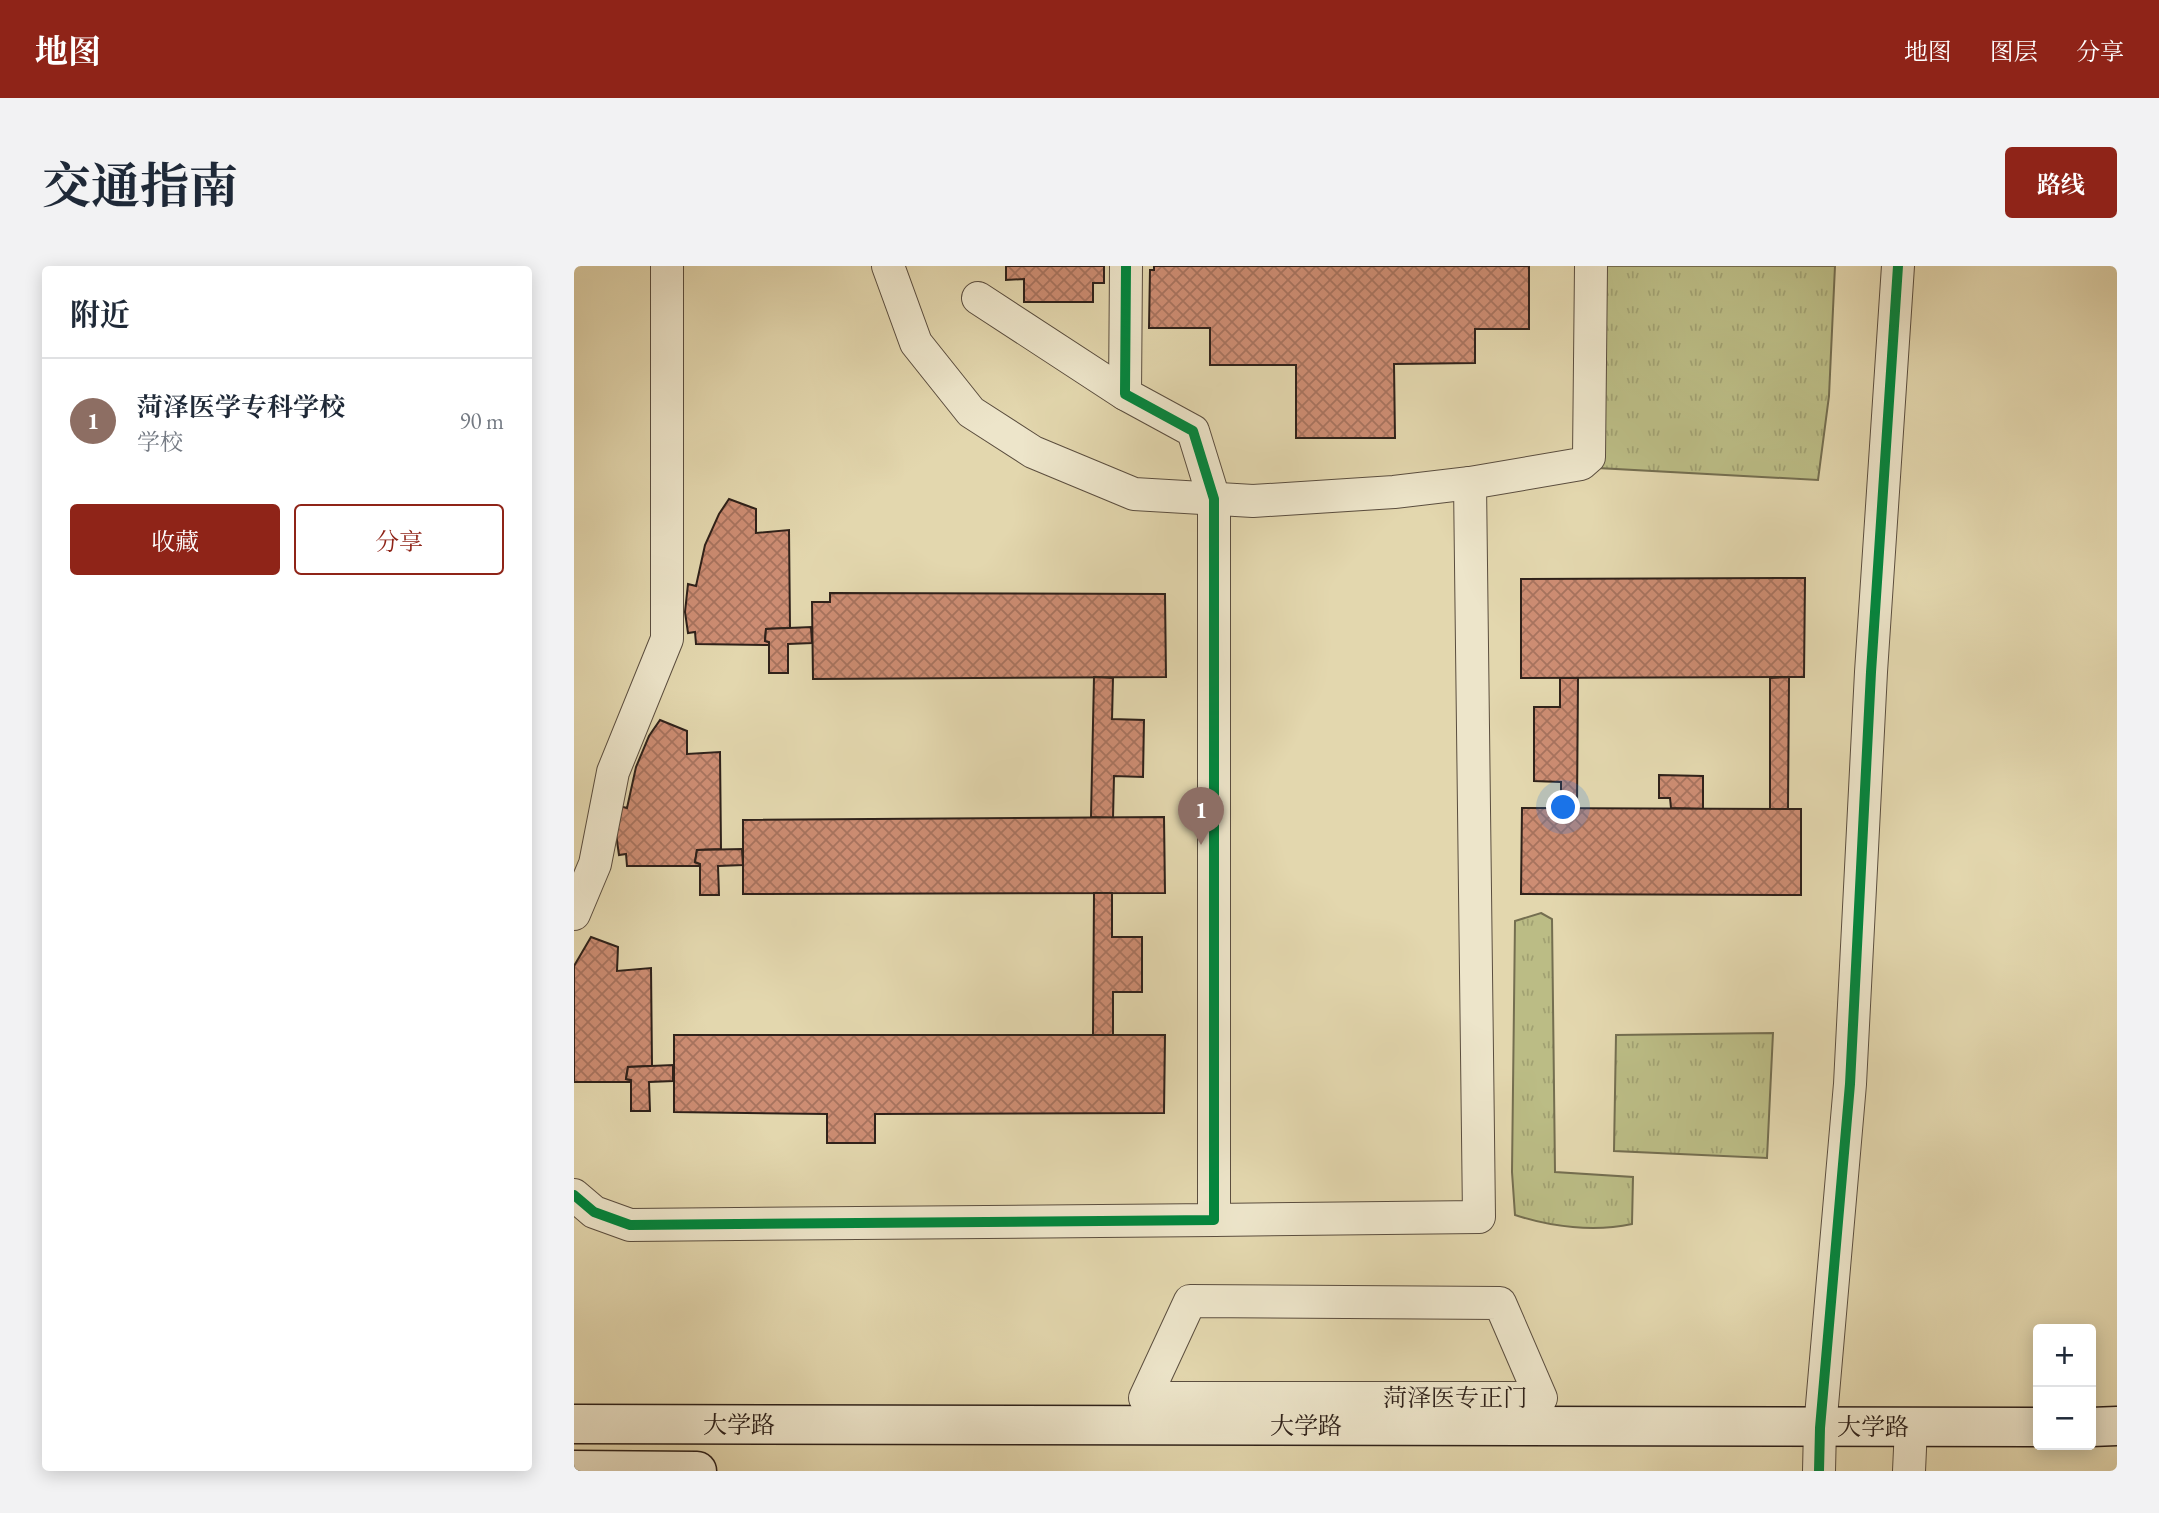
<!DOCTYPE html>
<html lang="zh">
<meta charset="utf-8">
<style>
body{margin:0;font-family:"EB Garamond","Noto Serif SC",serif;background:#f2f2f3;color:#1f2937}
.controls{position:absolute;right:21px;bottom:21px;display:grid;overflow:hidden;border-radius:7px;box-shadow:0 4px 18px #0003}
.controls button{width:63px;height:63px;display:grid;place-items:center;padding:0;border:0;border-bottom:2px solid #e0e1e3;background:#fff;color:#1f2937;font:35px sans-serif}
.you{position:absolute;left:990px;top:542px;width:24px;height:24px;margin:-18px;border:5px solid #fff;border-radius:50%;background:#1a73e8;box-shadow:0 0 0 10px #1a73e833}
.badge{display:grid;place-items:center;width:46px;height:46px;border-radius:50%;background:#8f2418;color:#fff;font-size:23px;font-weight:700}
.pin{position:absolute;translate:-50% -58px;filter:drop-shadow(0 2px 4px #0008)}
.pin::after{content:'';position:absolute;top:37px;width:24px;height:21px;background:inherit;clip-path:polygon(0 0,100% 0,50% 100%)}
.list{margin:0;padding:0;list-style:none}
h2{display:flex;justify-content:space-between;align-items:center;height:91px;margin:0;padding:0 28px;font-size:30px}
h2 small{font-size:23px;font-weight:400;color:#747a83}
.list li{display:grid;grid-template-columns:46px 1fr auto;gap:21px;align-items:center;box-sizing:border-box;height:126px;padding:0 28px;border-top:2px solid #e0e1e3}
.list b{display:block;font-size:26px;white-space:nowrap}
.list p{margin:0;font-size:23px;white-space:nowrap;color:#747a83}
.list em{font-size:23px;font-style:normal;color:#747a83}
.actions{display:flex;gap:14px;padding:21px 28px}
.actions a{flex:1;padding:16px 0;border:2px solid #8f2418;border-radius:7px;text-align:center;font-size:24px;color:#8f2418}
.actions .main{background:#8f2418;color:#fff}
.map{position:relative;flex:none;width:1543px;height:1205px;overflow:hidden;border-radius:7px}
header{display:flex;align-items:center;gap:42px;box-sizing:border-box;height:98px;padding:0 35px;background:#8f2418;color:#fff}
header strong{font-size:33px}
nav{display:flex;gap:38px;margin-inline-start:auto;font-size:24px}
.intro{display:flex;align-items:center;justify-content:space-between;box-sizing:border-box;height:168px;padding:0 42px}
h1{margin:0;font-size:49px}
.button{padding:18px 32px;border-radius:7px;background:#8f2418;color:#fff;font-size:24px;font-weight:700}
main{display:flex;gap:42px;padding:0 42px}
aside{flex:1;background:#fff;border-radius:7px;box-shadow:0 4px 18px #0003}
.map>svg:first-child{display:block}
.grass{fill:url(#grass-tufts);stroke:#746e50;stroke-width:2}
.building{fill:url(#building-cross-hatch);stroke:#2e211a;stroke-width:2}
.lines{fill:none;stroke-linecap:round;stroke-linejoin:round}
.street-casing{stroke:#5b4e3f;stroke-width:34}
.secondary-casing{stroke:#2e211a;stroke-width:41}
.street{stroke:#ede5ca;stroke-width:32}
.secondary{stroke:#ede5ca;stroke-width:38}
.cycleway-casing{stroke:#ede5ca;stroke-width:15}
.cycleway{stroke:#00873e;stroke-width:10}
.labels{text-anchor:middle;stroke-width:6;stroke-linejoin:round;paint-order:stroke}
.street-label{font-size:24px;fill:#2e211a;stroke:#ede5ca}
</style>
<header>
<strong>地图</strong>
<nav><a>地图</a><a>图层</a><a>分享</a></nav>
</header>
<div class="intro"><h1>交通指南</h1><a class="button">路线</a></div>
<main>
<aside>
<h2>附近<small></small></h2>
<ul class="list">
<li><span class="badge" style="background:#8d6e63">1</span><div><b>菏泽医学专科学校</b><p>学校</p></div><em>90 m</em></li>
</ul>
<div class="actions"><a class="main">收藏</a><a>分享</a></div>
</aside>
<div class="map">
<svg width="1543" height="1205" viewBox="0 0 1543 1205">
<defs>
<pattern id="grass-tufts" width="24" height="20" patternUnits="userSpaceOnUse" patternTransform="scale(1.75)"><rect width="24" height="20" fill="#bbbc85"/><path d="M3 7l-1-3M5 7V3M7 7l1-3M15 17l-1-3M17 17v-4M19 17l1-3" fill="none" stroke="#a1a172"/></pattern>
<pattern id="building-cross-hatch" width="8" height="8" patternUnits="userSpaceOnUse" patternTransform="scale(1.75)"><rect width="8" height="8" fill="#cd8d73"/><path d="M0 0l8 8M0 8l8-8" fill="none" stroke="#a7735e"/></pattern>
</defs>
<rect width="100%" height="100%" fill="#e3d7ae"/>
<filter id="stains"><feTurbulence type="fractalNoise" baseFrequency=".00286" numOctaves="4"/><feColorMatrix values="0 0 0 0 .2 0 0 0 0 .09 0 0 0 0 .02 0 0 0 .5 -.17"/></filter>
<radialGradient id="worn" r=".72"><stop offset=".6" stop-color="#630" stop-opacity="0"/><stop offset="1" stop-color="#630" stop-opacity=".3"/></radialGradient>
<g class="grass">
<polygon points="1025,0 1261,0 1255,130 1244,214 1024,202"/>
<path d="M 967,647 L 978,653 L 981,906 L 1059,911 L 1058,958 C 1020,966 977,961 941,949 L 938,906 L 941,655 Z"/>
<polygon points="1199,767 1193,892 1040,885 1042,769"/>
</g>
<g class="building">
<polygon points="432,0 530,0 530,17 519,17 519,36 450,36 450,13 432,14"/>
<polygon points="580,0 955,0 955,63 901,63 901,97 820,98 821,172 722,172 722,99 636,99 636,62 575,62 576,4 580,4"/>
<polygon points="155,233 182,243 182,267 215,264 216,362 192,363 191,375 195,376 195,379 122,378 121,366 114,367 111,346 114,318 122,320 131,279 145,248"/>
<polygon points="1231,312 1230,411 947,412 947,313"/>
<polygon points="256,327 591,328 592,411 239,413 238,336 256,336"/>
<polygon points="237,361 238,377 214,378 214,407 195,407 195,376 191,375 192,363"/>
<polygon points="520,411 539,412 538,453 570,454 569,511 540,510 539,552 517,551"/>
<polygon points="1215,411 1214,543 1196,543 1196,412"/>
<polygon points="986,412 1004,412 1003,542 987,542 987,516 960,515 960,441 986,441"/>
<polygon points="86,454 113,465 113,488 146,486 147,583 123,584 121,596 126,598 126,600 53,600 52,588 45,589 42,568 45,540 53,542 62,501 75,470"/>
<polygon points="1085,509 1129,510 1129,543 1097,542 1096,532 1085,532"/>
<polygon points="948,542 1227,543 1227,629 947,628"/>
<polygon points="590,551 591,627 169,628 169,554"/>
<polygon points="168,583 169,599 144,600 145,629 126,629 126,598 121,596 123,584"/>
<polygon points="520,627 538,627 538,671 568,671 568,726 539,726 539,769 519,769"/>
<polygon points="17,671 44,681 43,705 77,702 78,800 54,801 52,813 57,814 57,816 0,816 0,700"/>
<polygon points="100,769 591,769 590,847 301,848 301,877 253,877 253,848 100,846"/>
<polygon points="99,799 99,815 75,816 76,845 57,845 57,814 52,813 54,801"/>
</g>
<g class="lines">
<defs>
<g id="street">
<polyline points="314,0 342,77 397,146 459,186 560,228 679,235 820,226 896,217 1007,198 1015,191 1017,0"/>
<polyline points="404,32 551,128"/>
<polyline points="0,648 21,598 39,506 93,373 93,0"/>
<polyline points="0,929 20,946 56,959 640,954 640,233 619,165 551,128 552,0"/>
<polyline points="640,954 905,951 896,217"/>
<polygon points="616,1035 926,1037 967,1132 571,1132"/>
<polyline points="1245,1205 1246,1162 1276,818 1297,406 1324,0"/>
<polyline points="1335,1205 1337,1161"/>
</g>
<g id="secondary">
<polyline points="0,1158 1464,1161"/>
<polyline points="1517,1161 1543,1160"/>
<polyline points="0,1204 123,1205"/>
</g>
</defs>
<use href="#street" class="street-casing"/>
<use href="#secondary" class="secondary-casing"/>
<use href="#street" class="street"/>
<use href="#secondary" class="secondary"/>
<defs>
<g id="cycleway">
<polyline points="0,929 20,946 56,959 640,954 640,233 619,165 551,128 552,0"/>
<polyline points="1245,1205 1246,1162 1276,818 1297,406 1324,0"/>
</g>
</defs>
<use href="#cycleway" class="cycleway-casing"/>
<use href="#cycleway" class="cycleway"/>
</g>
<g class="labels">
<g class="street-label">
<text x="881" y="1140">菏泽医专正门</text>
<text x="165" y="1167">大学路</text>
<text x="732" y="1168">大学路</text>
<text x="1299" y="1169">大学路</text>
</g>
</g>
<rect width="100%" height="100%" filter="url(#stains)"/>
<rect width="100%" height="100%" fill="url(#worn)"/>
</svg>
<div class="controls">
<button>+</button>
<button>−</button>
</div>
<div class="you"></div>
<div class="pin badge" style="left:627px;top:579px;background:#8d6e63">1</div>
</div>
</main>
